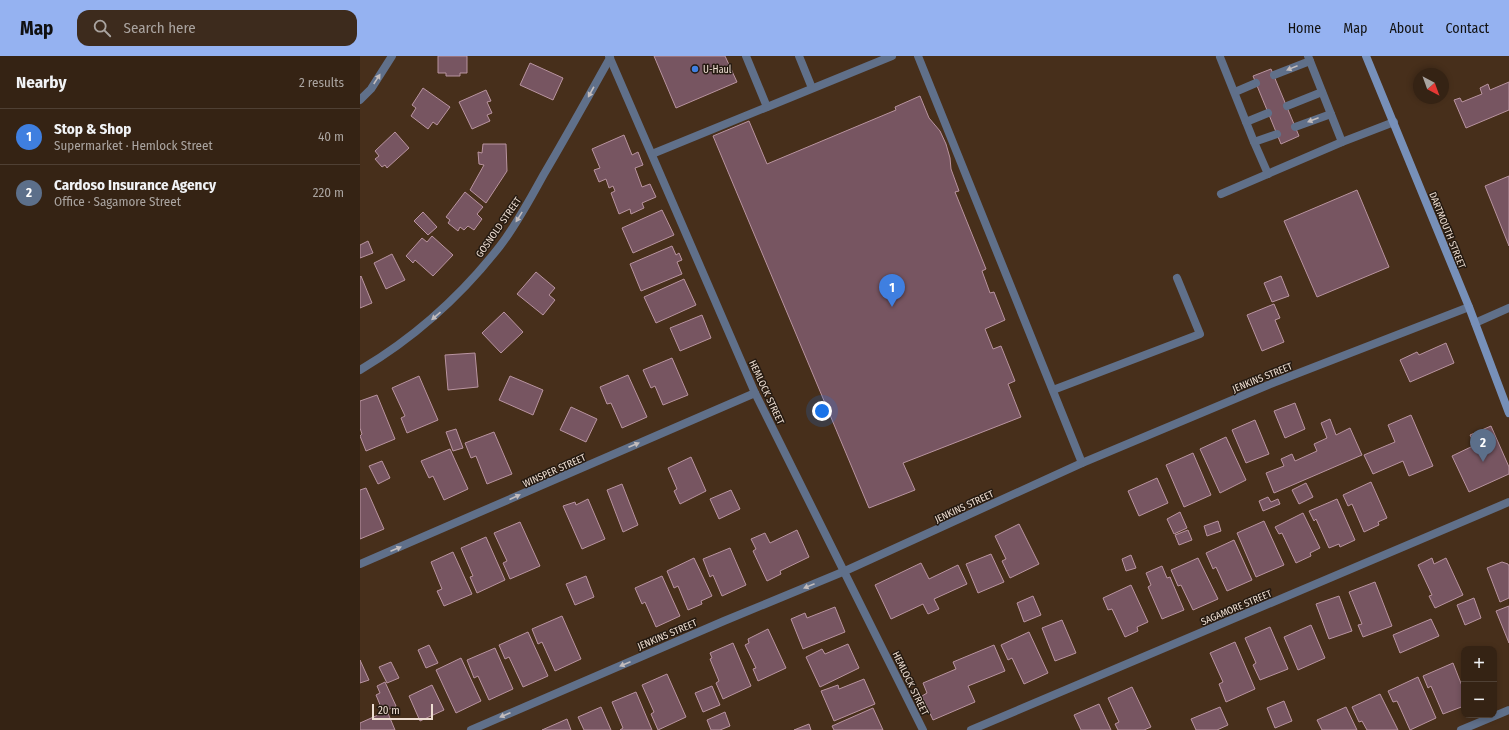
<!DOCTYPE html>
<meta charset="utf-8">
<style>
body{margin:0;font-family:"Fira Sans Condensed",sans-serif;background:#3d2b1d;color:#f1f3f6}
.controls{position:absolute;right:12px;bottom:12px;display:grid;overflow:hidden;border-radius:8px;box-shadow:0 2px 6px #0003}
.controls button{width:36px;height:36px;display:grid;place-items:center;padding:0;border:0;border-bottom:1px solid #4f4034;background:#352314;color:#f1f3f6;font:20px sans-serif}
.compass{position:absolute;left:1053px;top:12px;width:36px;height:36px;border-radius:50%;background:#352314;box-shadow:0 2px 6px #0003;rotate:139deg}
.scale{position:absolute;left:12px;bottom:10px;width:61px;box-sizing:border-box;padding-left:4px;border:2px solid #edddd1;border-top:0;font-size:11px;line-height:14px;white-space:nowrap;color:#edddd1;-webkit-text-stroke:3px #251a11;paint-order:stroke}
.you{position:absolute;left:462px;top:355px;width:14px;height:14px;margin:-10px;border:3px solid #fff;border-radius:50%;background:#1a73e8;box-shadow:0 0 0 6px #1a73e833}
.badge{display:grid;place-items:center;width:26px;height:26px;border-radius:50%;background:#95b2f1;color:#fff;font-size:13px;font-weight:700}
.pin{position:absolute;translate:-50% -33px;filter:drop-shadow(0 1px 2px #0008)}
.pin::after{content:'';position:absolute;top:21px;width:14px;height:12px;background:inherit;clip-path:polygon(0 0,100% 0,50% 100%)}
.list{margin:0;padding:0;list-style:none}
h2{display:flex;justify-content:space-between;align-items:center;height:52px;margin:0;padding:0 16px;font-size:17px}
h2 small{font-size:13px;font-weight:400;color:#aaa4a0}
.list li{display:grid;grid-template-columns:26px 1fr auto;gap:12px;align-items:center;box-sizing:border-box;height:56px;padding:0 16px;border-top:1px solid #4f4034}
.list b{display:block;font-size:15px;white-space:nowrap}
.list p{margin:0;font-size:13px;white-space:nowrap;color:#aaa4a0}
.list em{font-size:13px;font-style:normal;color:#aaa4a0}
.icon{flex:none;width:22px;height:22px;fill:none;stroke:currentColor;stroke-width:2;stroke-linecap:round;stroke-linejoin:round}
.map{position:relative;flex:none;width:1149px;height:674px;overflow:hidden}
header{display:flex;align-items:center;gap:24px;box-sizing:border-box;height:56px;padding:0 20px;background:#95b2f1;color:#111}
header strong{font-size:19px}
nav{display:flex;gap:22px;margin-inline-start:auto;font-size:14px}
.search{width:280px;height:36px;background:#3d2b1d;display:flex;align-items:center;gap:10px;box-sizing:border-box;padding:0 14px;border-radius:12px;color:#aaa4a0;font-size:15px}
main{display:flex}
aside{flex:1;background:#352314}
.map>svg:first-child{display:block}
.building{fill:#775561;stroke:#b994a0}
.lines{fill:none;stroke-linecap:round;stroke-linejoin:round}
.service{stroke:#60708a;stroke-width:8}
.minor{stroke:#60708a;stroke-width:8}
.secondary{stroke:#7790b9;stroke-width:8}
.oneway{fill:#c3bcbc}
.shop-dot{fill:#3f7fe0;stroke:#251a11;stroke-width:1.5}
.labels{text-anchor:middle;stroke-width:3;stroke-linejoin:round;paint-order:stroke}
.poi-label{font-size:10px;fill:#edddd1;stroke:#251a11;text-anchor:start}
.street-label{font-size:10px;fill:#edddd1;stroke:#251a11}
</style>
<header>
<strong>Map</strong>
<div class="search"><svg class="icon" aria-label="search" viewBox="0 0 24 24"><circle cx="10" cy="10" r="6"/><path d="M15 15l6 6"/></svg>Search here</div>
<nav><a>Home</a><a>Map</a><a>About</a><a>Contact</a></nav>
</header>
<main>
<aside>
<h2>Nearby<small>2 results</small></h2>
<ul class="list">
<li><span class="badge" style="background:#3f7fe0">1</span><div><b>Stop &amp; Shop</b><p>Supermarket · Hemlock Street</p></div><em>40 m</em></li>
<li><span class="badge" style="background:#5c6f8a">2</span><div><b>Cardoso Insurance Agency</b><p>Office · Sagamore Street</p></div><em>220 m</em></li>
</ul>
</aside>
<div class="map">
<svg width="1149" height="674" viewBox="0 0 1149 674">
<rect width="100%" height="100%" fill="#472f1b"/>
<g class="building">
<polygon points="78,0 107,0 107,17 100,17 100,20 86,20 86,17 78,17"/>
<polygon points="294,0 365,0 377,26 316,52"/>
<polygon points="170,7 203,22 193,44 160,29"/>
<polygon points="911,13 939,80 921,88 893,20"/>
<polygon points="1149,26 1149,54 1106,72 1094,44 1100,42 1102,46 1122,38 1120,32 1128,28 1130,34"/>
<polygon points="63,32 90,51 77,69 73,66 68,73 51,60 56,52 52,49"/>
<polygon points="126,34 131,45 127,46 132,57 127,59 130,65 112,73 99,46"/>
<polygon points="560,40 569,62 580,75 586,88 590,102 591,113 599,135 595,136 626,213 622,215 630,237 634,236 645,264 625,273 633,293 641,290 655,325 648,328 661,361 543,407 555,434 509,452 353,80 389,65 407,108 536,54 535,51"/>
<polygon points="35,76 49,92 27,112 25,109 22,111 15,103 19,100 15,95"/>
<polygon points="264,79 272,99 278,96 283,109 275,112 282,131 290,128 296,141 282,147 284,152 271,158 270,153 259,158 251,137 255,135 253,130 249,132 246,123 239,126 234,114 240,112 232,93"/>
<polygon points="123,88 146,88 147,115 126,147 110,134 124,109 119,108 118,96 122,97"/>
<polygon points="1149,120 1149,190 1125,130"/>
<polygon points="997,134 1029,211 957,241 924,165"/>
<polygon points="105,136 123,151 117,158 122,163 114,174 108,170 104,174 100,171 98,175 88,167 90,164 86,161"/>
<polygon points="302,154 314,179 273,197 262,172"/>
<polygon points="63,156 77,171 68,179 54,165"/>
<polygon points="72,180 93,199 73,220 55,204 53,207 46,200 62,182 67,186"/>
<polygon points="8,185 13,197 0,202 0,189"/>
<polygon points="312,190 316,199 319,197 322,204 317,206 322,218 281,235 270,208"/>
<polygon points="32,198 45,224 26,233 14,207"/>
<polygon points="176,216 195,232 189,239 195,244 183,259 157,238"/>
<polygon points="1,220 12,247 0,252 0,221"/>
<polygon points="921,220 929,240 912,246 904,227"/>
<polygon points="324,223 336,249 296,267 284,241"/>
<polygon points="914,248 920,262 915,264 924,286 902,295 887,259"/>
<polygon points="144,256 163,276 141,297 122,277"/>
<polygon points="342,259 351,282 320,295 310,272"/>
<polygon points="1086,287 1094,307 1050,326 1040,304 1057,296 1059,299"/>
<polygon points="115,297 118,331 88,334 85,299"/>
<polygon points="312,302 328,339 303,349 295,330 291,332 283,314"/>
<polygon points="268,319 287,361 262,372 251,347 247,348 240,331"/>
<polygon points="59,320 78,364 47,377 41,362 45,360 32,332"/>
<polygon points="150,320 183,334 173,359 139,344"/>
<polygon points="17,339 35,383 6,395 0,380 2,378 0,372 0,345"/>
<polygon points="935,347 945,373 925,382 914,355"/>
<polygon points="211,351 237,363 226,386 200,374"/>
<polygon points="1051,359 1073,410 1049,420 1043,405 1013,418 1004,399 1035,386 1028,369"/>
<polygon points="970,363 976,379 990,372 1002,399 914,437 906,417 924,410 921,403 932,398 935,405 957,395 954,388 967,382 961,367"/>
<polygon points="895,364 909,398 886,407 872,374"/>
<polygon points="1131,370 1149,411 1149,418 1109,436 1092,400 1115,389 1110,379"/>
<polygon points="96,373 103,392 93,395 86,376"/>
<polygon points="134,376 152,418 127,428 116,400 111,402 105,387"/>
<polygon points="866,381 886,424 860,437 840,393"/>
<polygon points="90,393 108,433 84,444 73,420 69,422 61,405"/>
<polygon points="833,397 851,439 824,451 806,409"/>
<polygon points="331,401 346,435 320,448 314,435 317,433 308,412"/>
<polygon points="22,405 30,422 18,428 9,410"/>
<polygon points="797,422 808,447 779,460 768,435"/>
<polygon points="1011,426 1027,462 1018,466 1019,469 1004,476 992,448 988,450 983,439"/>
<polygon points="946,427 953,441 939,448 932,434"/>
<polygon points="262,428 278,469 263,476 247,434"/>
<polygon points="6,432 24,473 0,483 0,434"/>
<polygon points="371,434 380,453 359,463 350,443"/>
<polygon points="908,441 911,446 918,443 920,448 903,455 899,445"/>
<polygon points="228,443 245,483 222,493 203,450 215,446 216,449"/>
<polygon points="977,443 995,484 980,491 979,488 969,492 956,463 954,465 949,455"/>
<polygon points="820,456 827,472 814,478 807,463"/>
<polygon points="943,457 960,492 950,497 951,500 936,507 922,477 919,478 915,471"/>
<polygon points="858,465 861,475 847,480 844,470"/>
<polygon points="904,465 924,509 896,521 877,477"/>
<polygon points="160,466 180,510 150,523 143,507 147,505 134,477"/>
<polygon points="659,468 679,508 650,522 642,505 646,503 635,480"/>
<polygon points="437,474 449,501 420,515 421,518 407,525 393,495 396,493 391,483 405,477 410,487"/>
<polygon points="828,474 832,484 819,489 815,479"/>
<polygon points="126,481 145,524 117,537 110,521 113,520 101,492"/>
<polygon points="874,484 892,524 867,535 856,511 853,513 846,497"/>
<polygon points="370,492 386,529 362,540 353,519 350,521 343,503"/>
<polygon points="93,496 112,538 84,550 77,535 82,533 71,506"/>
<polygon points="631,498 644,526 618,537 606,508"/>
<polygon points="771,499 776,512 766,515 762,503"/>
<polygon points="334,502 352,540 341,545 342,548 328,554 318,530 314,532 307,515"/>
<polygon points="838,502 858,543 833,554 821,529 818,530 811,514"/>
<polygon points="1072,502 1074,508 1086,502 1103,539 1075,552 1069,540 1072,539 1058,509"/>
<polygon points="1142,506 1148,508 1149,510 1149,542 1140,546 1127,512"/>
<polygon points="561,507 569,523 598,509 607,528 574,543 579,553 568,558 563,548 531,563 515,529"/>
<polygon points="802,510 807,522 810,521 824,554 802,563 788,531 791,529 786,517"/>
<polygon points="226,520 234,541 215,549 206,528"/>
<polygon points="302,520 320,560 296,571 285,546 282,548 275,532"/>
<polygon points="1015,526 1032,570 1003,581 998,569 1002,568 989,536"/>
<polygon points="771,529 788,566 777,571 778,575 765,581 752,553 748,554 743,542"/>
<polygon points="673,540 681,559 664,566 657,547"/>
<polygon points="979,540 992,575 969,583 956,548"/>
<polygon points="1114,542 1121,562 1105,569 1097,549"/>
<polygon points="1149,550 1149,587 1136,555"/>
<polygon points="475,551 485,576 443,593 431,563 445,557 447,562"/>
<polygon points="202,560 221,603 195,615 182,586 178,588 172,573"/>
<polygon points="1071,563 1079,580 1040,597 1033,579"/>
<polygon points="702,564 716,597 695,605 682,572"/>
<polygon points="951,569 965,602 938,614 924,581"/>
<polygon points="910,571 928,613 900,624 893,609 896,607 885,582"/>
<polygon points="408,573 426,612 398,625 393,613 396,612 385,589 389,587 388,583"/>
<polygon points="168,576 188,620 163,631 149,601 145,603 139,589"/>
<polygon points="669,576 688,617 664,628 652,602 648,604 641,589"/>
<polygon points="875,586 895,633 866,646 859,628 863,626 850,597"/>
<polygon points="373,587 391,630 363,643 356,627 359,625 350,603 352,602 350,597"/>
<polygon points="488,588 499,612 460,631 446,601 462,593 465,598"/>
<polygon points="69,589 78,607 66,612 58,594"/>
<polygon points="634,589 645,615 608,630 615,646 573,664 562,640 567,637 563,627 596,613 593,606"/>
<polygon points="135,592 153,633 129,644 118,620 114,622 107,604"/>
<polygon points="101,602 121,645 96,657 76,614"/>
<polygon points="0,604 9,624 0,627"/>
<polygon points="31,606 39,622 27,627 19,611"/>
<polygon points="1093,607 1104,635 1104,650 1083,658 1071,630 1068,632 1063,620"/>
<polygon points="307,618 326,661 298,674 291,658 294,656 282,629"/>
<polygon points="1058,621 1076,662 1050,674 1037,645 1033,646 1028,635"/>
<polygon points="504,623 515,648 474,665 461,635 478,629 479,633"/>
<polygon points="25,626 36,650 23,656 16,639 20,637 17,630"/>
<polygon points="72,629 84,654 60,665 49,640"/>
<polygon points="352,630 360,649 343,656 335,637"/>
<polygon points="772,631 791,671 784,674 758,674 755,668 759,666 748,642"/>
<polygon points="276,636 292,674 260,674 263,672 252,646"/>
<polygon points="1020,638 1038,674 1007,674 1002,665 999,666 992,651"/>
<polygon points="924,645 932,665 915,672 907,652"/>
<polygon points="739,648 751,674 721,674 714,659"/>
<polygon points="241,651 251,674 224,674 218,661"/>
<polygon points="860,651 868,669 857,674 836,674 831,663"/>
<polygon points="986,651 997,674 962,674 957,664"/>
<polygon points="513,652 523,674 474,674 472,670"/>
<polygon points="27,655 35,674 0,674 0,667"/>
<polygon points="365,656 370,670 360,674 351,674 347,664"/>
<polygon points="207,663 211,674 182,674"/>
<polygon points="449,668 451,674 434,674"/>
</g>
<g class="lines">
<g class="service">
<polyline points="386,0 407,51"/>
<polyline points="439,0 452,32"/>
<polyline points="558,0 722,407"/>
<polyline points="948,0 982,86"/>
<polyline points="860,1 894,86 908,118"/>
<polyline points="914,19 950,5"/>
<polyline points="875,36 896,27"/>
<polyline points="927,50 962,36"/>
<polyline points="886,66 908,57"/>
<polyline points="935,71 971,58"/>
<polyline points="894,86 917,78"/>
<polyline points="292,98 532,0"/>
<polyline points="861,138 982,86 1034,66"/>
<polyline points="1115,267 1149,252"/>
<polyline points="693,334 840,278 817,222"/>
</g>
<g class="minor">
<polyline points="249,0 395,337 563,674"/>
<polyline points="0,44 11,33 32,0"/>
<path d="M 0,314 C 54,282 101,240 140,190 C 157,168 170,143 184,118 C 207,79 228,41 250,2"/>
<polyline points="0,508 395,337"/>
<polyline points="111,674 364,565 485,515 722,407 913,327 1109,251"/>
<polyline points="611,674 1149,446"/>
<polyline points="1101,674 1149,654"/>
</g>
<polyline class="secondary" points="1006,0 1109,251 1149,357"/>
</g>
<defs><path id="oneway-solid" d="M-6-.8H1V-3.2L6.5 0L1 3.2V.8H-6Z"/></defs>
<g class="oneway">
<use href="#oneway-solid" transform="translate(932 12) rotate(158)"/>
<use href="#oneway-solid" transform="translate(17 23) rotate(-57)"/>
<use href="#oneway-solid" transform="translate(231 36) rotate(119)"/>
<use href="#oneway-solid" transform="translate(953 64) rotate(159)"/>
<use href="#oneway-solid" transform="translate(159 161) rotate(122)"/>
<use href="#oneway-solid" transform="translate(76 260) rotate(139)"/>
<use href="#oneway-solid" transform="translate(274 389) rotate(-23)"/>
<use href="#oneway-solid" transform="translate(155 441) rotate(-24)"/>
<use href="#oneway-solid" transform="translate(36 493) rotate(-23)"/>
<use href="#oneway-solid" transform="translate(449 530) rotate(158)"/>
<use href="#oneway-solid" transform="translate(265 608) rotate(157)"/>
<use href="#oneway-solid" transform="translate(145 659) rotate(157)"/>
</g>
<circle class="shop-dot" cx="335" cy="13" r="4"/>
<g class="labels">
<g class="poi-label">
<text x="343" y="17">U-Haul</text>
</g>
<g class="street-label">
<text transform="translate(138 171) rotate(-55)" y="4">GOSNOLD STREET</text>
<text transform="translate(1088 174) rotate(68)" y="4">DARTMOUTH STREET</text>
<text transform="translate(902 321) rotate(-22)" y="4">JENKINS STREET</text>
<text transform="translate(407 336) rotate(65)" y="4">HEMLOCK STREET</text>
<text transform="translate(194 414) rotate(-24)" y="4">WINSPER STREET</text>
<text transform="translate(604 450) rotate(-25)" y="4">JENKINS STREET</text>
<text transform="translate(876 551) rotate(-23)" y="4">SAGAMORE STREET</text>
<text transform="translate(307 578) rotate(-23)" y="4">JENKINS STREET</text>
<text transform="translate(551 627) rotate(64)" y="4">HEMLOCK STREET</text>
</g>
</g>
</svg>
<div class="controls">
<button>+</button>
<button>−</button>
</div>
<svg class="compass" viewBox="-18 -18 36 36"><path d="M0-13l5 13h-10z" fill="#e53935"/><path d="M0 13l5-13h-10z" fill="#aaa4a0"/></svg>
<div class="scale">20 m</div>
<div class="you"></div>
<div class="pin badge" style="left:532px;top:251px;background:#3f7fe0">1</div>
<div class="pin badge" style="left:1123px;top:406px;background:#5c6f8a">2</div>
</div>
</main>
